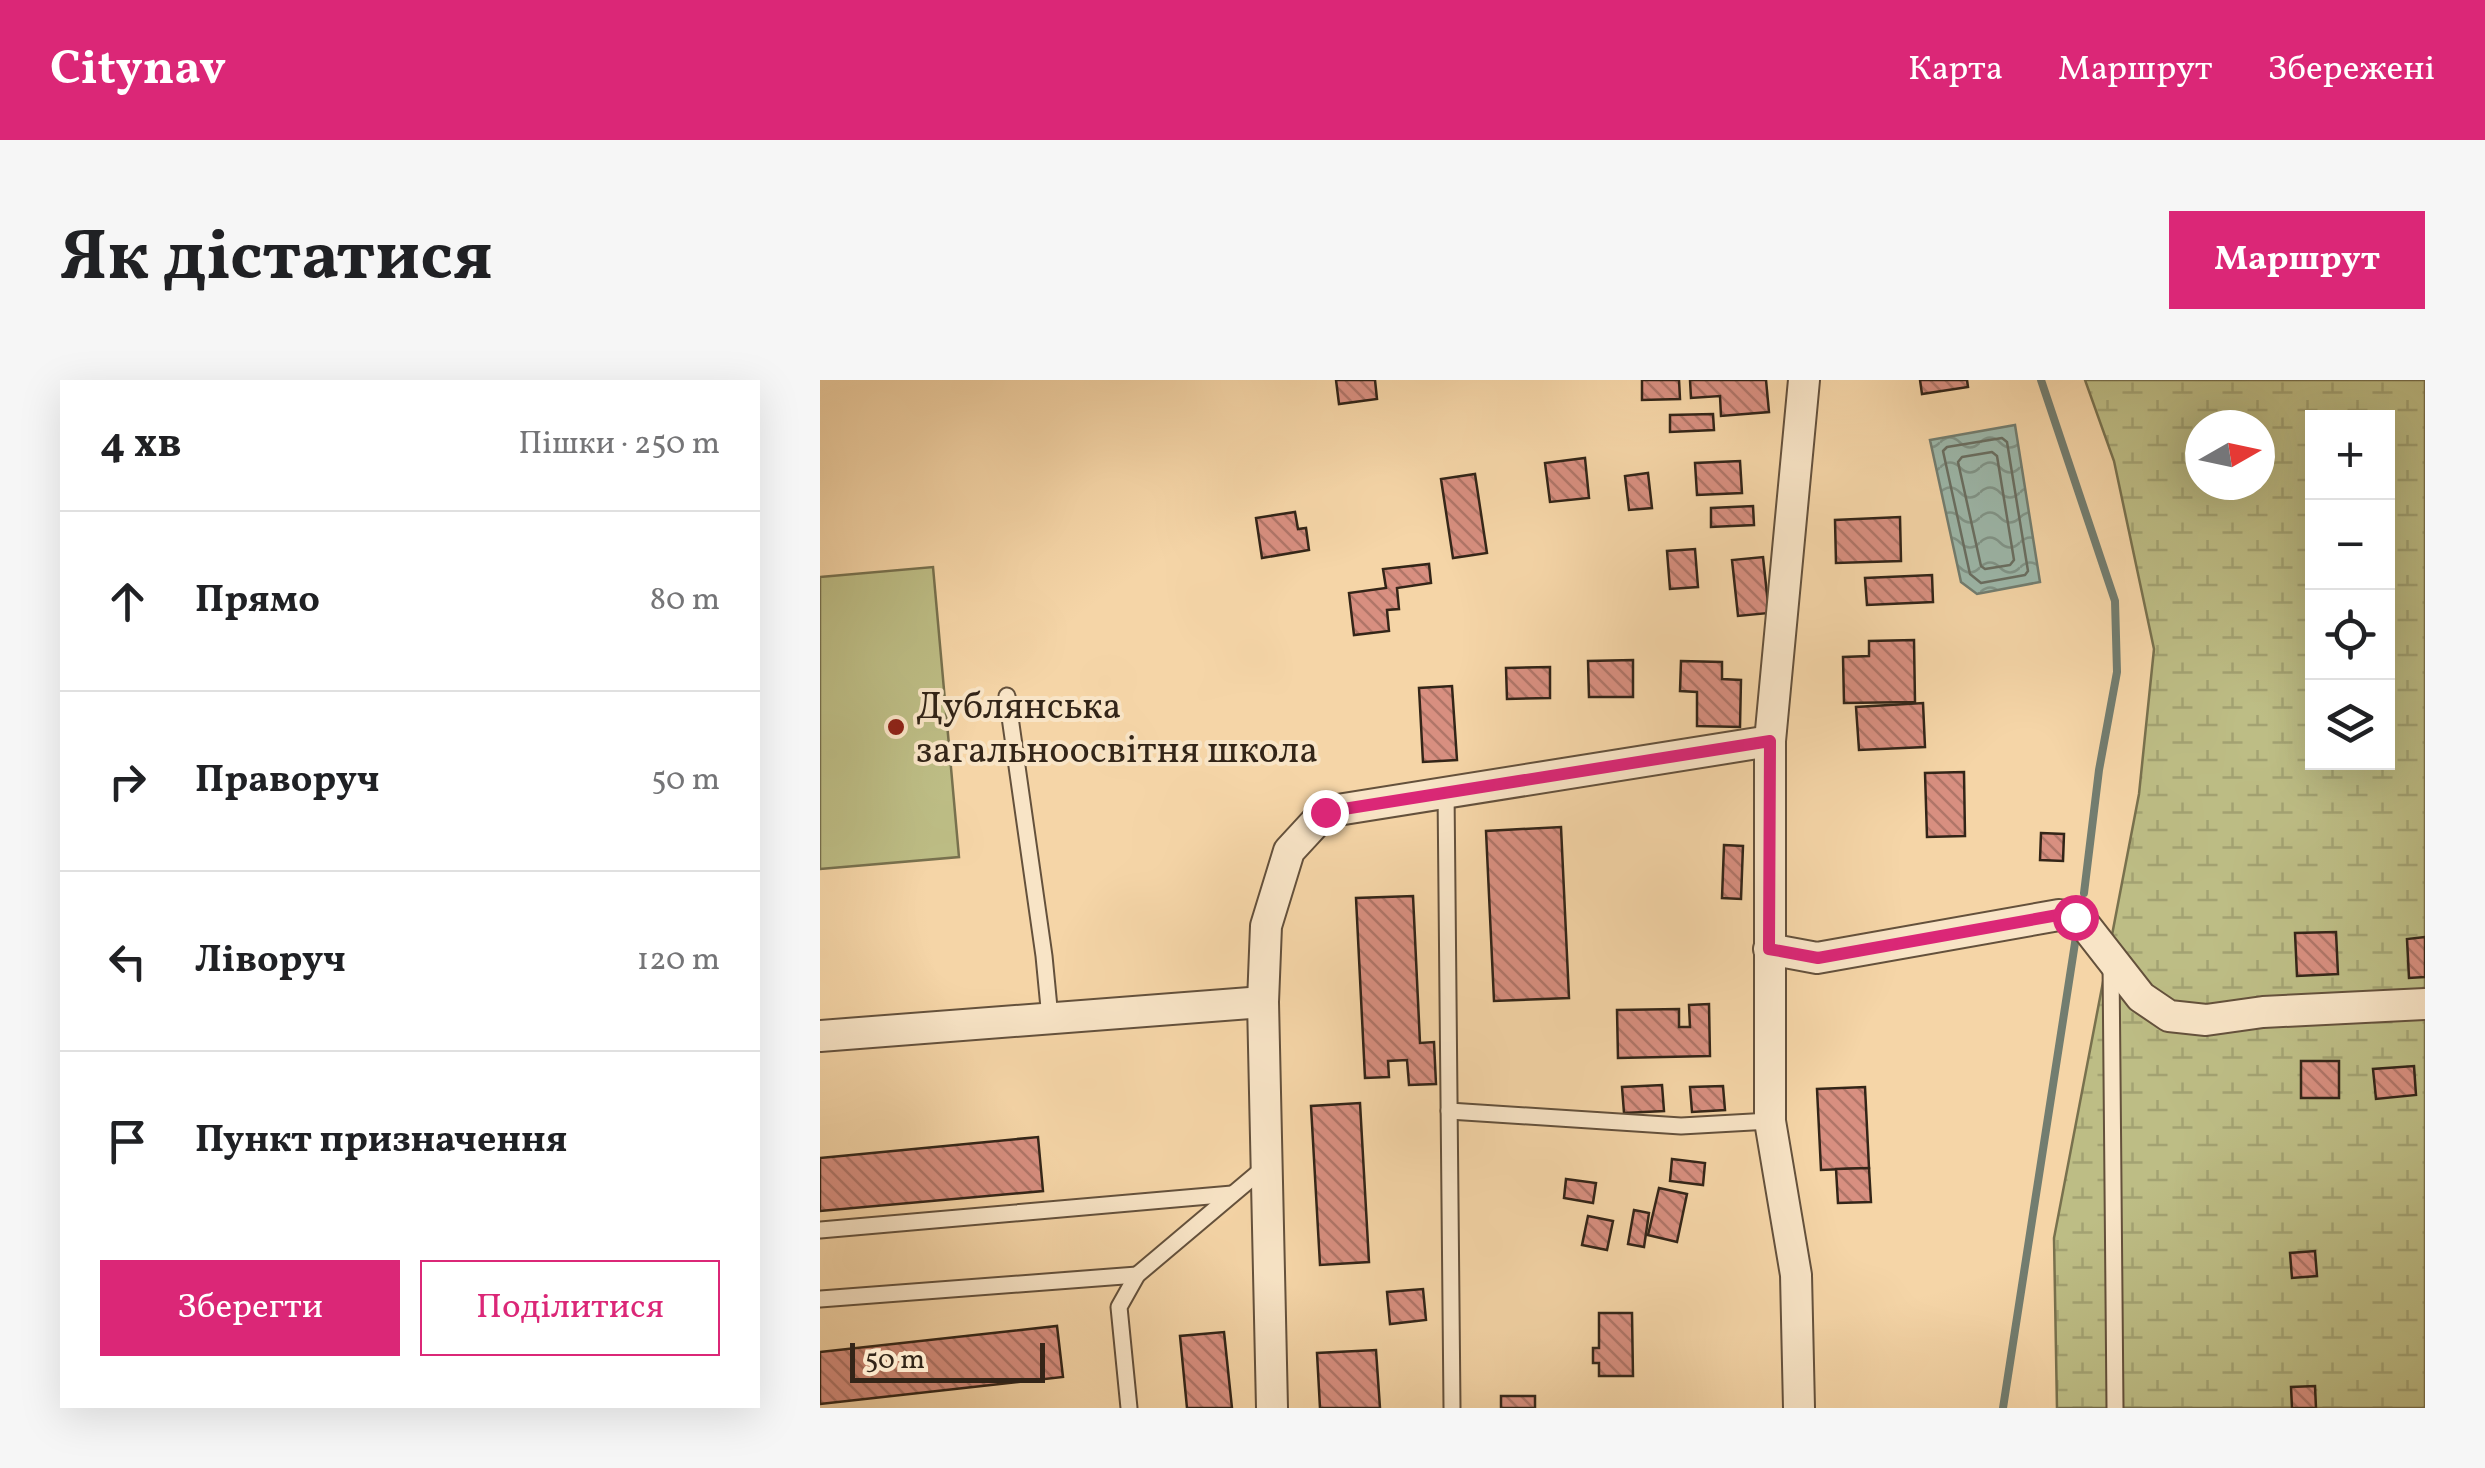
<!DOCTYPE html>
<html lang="uk">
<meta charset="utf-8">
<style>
body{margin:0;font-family:Vollkorn,serif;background:#f6f6f6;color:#202124}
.controls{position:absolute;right:30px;top:30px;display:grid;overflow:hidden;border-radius:0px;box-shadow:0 10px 40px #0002}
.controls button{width:90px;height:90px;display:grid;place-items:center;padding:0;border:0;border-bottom:2px solid #e0e0e0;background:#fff;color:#202124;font:50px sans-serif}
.compass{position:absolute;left:1365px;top:30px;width:90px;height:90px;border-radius:50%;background:#fff;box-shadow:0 10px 40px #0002;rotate:81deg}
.scale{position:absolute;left:30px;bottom:25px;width:195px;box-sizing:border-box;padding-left:10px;border:5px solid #332518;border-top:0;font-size:28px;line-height:35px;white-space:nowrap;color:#332518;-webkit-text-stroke:8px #f8e4c6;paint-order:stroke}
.stop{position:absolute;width:30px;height:30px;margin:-22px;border:8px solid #db2777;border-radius:50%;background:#fff}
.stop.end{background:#db2777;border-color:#fff;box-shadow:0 2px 10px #0008}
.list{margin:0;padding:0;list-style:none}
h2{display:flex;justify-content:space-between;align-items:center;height:130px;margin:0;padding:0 40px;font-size:42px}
h2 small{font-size:32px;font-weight:400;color:#757577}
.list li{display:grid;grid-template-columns:65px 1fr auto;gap:30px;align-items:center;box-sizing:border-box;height:180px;padding:0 40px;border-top:2px solid #e0e0e0}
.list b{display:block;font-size:38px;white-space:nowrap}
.list em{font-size:32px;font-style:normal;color:#757577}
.actions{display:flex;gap:20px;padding:30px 40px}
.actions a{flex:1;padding:22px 0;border:2px solid #db2777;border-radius:0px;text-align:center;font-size:35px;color:#db2777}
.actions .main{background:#db2777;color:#fff}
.icon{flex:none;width:55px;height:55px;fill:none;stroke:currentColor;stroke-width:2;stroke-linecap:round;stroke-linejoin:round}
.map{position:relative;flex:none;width:1605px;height:1028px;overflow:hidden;border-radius:0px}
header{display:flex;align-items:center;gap:60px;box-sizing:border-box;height:140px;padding:0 50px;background:#db2777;color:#fff}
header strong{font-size:48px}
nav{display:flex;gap:55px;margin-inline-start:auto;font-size:35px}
.intro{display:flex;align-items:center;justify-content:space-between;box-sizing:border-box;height:240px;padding:0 60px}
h1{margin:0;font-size:70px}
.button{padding:25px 45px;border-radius:0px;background:#db2777;color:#fff;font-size:35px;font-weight:700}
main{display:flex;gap:60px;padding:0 60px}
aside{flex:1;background:#fff;border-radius:0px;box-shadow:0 10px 40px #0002}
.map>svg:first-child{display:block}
.green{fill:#bdbd85;stroke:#78714e;stroke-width:2.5}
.wetland{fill:url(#wetland-marsh);stroke:#78714e;stroke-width:2.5;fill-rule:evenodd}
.water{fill:url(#water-waves);stroke:#727d70;stroke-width:2.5}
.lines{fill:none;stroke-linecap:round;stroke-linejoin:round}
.shore{stroke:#686e62;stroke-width:2.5}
.stream{stroke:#727d70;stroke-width:8}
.building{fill:url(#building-back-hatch);stroke:#332518;stroke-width:2.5}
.lane-casing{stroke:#64513c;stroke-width:19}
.street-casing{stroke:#64513c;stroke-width:34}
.lane{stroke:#f8e4c6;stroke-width:15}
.street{stroke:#f8e4c6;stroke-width:30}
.route{stroke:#db2777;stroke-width:12}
.poi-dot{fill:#8f2418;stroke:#f8e4c6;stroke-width:4}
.labels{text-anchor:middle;stroke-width:8;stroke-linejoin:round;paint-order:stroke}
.poi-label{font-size:38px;fill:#332518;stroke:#f8e4c6;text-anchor:start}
</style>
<header>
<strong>Citynav</strong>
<nav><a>Карта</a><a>Маршрут</a><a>Збережені</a></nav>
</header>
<div class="intro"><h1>Як дістатися</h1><a class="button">Маршрут</a></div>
<main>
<aside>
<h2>4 хв<small>Пішки · 250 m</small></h2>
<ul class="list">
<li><svg class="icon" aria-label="ahead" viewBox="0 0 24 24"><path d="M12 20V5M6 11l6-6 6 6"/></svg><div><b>Прямо</b></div><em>80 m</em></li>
<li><svg class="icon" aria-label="right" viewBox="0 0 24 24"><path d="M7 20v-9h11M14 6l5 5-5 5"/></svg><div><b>Праворуч</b></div><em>50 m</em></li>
<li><svg class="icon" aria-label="left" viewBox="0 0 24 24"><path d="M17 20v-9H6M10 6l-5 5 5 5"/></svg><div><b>Ліворуч</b></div><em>120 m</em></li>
<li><svg class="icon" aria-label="arrive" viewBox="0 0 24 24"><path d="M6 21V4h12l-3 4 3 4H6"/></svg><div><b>Пункт призначення</b></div></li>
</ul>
<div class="actions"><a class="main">Зберегти</a><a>Поділитися</a></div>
</aside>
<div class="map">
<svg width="1605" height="1028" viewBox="0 0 1605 1028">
<defs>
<pattern id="wetland-marsh" width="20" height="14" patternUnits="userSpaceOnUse" patternTransform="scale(2.5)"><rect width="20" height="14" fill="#bdbd85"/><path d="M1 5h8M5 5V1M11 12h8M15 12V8" fill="none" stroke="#a3a272"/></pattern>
<pattern id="water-waves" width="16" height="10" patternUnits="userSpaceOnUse" patternTransform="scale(2.5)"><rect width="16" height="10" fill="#9cb8ab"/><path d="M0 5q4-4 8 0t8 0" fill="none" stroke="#80958a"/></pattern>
<pattern id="building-back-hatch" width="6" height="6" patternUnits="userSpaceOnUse" patternTransform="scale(2.5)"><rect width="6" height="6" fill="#d88f80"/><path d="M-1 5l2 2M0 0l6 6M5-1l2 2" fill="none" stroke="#b07568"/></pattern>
</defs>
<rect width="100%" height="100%" fill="#f5d5a7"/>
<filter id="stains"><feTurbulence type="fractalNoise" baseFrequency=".002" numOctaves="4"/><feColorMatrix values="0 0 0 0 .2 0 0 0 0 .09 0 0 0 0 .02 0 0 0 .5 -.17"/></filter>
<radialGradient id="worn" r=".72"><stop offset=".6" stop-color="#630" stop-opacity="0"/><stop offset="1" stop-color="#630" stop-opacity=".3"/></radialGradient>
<polygon class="green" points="113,187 139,477 0,489 0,197"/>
<path class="wetland" d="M 1265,0 L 1605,0 L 1605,1028 L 1237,1028 L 1234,858 L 1319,414 L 1334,269 L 1294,81 ZM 1492,38 L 1568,38 L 1568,382 L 1492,382 ZM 1380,45 L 1440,45 L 1440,105 L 1380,105 Z"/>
<polygon class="water" points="1195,45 1220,202 1157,214 1141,202 1110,60"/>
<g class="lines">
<g class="shore">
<polygon points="1182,58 1187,62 1208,191 1205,195 1161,203 1150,194 1123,71 1127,67"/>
<polygon points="1172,72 1177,76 1194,180 1190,185 1165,189 1161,186 1138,82 1142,77"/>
</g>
<g class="stream">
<polyline points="1221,0 1295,221 1297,292 1279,390 1264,513"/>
<polyline points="1183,1028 1257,550"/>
</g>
</g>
<g class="building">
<polygon points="516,0 555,0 557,19 519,24"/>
<polygon points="822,0 859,0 860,19 822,20"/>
<polygon points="870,0 946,0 949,32 901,36 900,16 871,18"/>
<polygon points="1100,0 1147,0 1148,7 1102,14"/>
<polygon points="893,34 894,50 850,52 850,35"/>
<polygon points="765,78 769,118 730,122 725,83"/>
<polygon points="920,81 922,113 877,115 875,83"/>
<polygon points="828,93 832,128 809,130 805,96"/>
<polygon points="655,94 667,173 633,178 621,99"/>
<polygon points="933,126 934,145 891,147 891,128"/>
<polygon points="475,132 478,149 486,148 489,170 442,178 436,138"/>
<polygon points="1080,137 1081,181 1016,183 1015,140"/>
<polygon points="875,169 878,207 850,209 847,171"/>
<polygon points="943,177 949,233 918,236 912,180"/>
<polygon points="609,184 611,203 577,208 579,229 567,230 569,251 534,255 529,213 566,208 563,189"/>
<polygon points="1112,195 1113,222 1047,225 1045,198"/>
<polygon points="1094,260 1095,322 1024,323 1023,277 1049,276 1049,261"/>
<polygon points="813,280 813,317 769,317 768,281"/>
<polygon points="861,281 902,282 902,299 921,300 920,347 877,346 877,312 860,311"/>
<polygon points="730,287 730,318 687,319 686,288"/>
<polygon points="632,306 637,380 603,382 599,308"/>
<polygon points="1103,323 1105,367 1039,370 1036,327"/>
<polygon points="1144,392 1145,456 1107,457 1105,393"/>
<polygon points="741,447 749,618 674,621 666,451"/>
<polygon points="1221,453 1244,454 1243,481 1220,480"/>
<polygon points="904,465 923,466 921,519 902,518"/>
<polygon points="593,516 600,663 614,662 616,704 589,705 587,680 568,681 569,697 545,698 536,518"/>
<polygon points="1516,552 1518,594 1477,596 1475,553"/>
<polygon points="1605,557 1605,597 1589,598 1587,559"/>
<polygon points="889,624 890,676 798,678 797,630 859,629 859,647 870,647 869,625"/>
<rect x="1481" y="681" width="38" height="37"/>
<polygon points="1594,686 1596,715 1556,719 1553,689"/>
<polygon points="842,705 844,731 804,733 802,707"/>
<polygon points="903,706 905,730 872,732 870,707"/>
<polygon points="1045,707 1049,788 1001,790 997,709"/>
<polygon points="540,723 549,882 500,885 491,726"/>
<polygon points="218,757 223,811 0,831 0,778"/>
<polygon points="852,779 885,783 883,805 850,801"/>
<polygon points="1049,788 1051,822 1018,823 1016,789"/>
<polygon points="746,799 776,803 773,823 744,818"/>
<polygon points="839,808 867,814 857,862 828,855"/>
<polygon points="814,830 829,833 824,867 808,864"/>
<polygon points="768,836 793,841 787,870 762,865"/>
<polygon points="1495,871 1497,896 1472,898 1470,873"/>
<polygon points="603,909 606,940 570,944 567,912"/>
<polygon points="779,933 812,933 813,996 779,996 779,983 773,983 773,968 779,968"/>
<polygon points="237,946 243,997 0,1024 0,972"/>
<polygon points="404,952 412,1028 367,1028 360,956"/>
<polygon points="556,970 560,1028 500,1028 497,973"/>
<polygon points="1495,1006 1496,1028 1472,1028 1471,1007"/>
<rect x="681" y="1016" width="34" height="12"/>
</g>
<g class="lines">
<defs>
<g id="lane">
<polyline points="187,316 224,576 230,638"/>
<polyline points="626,410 632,1027"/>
<polyline points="1291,582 1295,1028"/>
<polyline points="629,731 861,746 950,741"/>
<polyline points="0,850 412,814"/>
<polyline points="0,919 317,895"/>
<polyline points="309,1028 299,927 317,895 445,787"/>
</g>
<g id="street">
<polyline points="949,569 997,578 1239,535 1255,537 1264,544 1321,617 1349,636 1386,640 1443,632 1605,624"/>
<polyline points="0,656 443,622"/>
<polyline points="452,1028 443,622 446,546 469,471 505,432 950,361"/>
<polyline points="979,1028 976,895 950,741 950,361 984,0"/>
</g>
</defs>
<use href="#lane" class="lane-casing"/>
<use href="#street" class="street-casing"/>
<use href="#lane" class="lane"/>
<use href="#street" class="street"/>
</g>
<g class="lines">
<polyline class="route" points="505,432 950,361 949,569 998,578 1238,535 1255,537"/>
</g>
<circle class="poi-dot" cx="76" cy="347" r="10"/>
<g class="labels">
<g class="poi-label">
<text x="96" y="338">Дублянська<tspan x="96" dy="44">загальноосвітня школа</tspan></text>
</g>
</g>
<rect width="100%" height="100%" filter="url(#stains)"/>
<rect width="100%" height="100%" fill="url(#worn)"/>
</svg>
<div class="controls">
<button>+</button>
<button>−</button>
<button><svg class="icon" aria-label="locate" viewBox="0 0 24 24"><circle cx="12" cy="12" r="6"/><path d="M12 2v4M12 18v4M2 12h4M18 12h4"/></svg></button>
<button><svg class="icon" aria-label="layers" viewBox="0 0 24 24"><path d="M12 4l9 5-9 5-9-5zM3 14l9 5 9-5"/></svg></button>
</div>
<svg class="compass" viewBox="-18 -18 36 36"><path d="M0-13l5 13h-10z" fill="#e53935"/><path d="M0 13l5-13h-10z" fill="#757577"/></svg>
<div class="scale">50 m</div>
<div class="stop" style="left:1255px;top:537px"></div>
<div class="stop end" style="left:505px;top:432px"></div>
</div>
</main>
